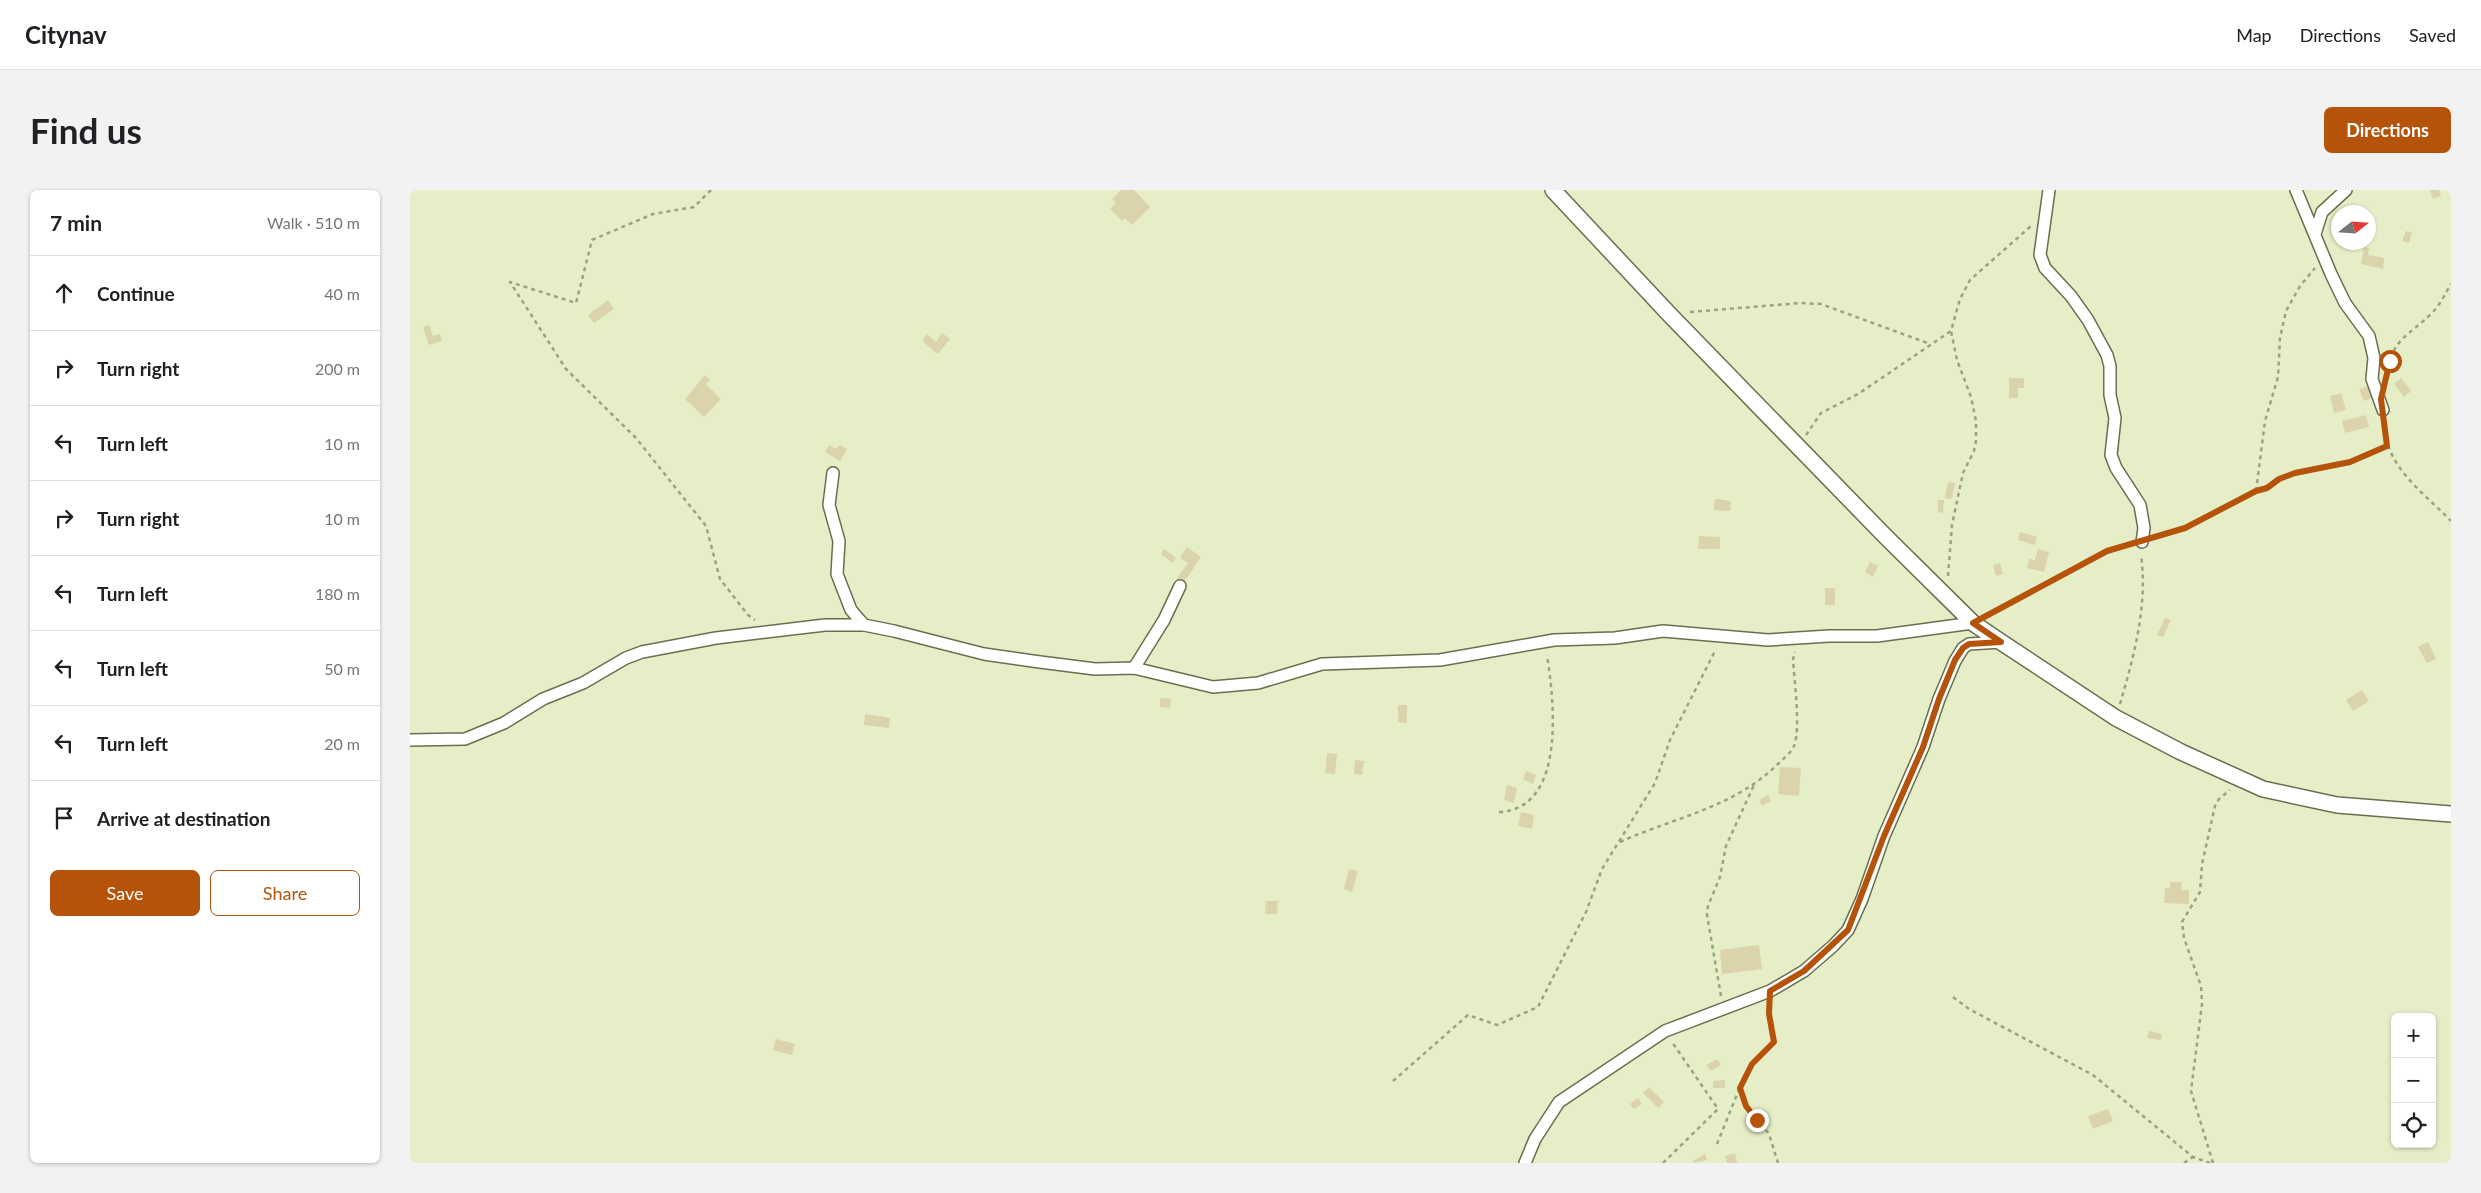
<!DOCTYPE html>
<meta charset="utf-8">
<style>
body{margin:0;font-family:Lato,sans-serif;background:#f2f2f2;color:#202124}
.controls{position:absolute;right:15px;bottom:15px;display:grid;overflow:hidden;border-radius:8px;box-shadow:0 1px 4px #0004}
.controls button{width:45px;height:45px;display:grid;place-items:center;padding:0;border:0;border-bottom:1px solid #e0e0e0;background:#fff;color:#202124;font:25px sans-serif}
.compass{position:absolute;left:1921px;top:15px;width:45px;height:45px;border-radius:50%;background:#fff;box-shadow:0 1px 4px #0004;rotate:73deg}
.stop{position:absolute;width:15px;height:15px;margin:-11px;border:4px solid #b45309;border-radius:50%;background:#fff}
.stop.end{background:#b45309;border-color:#fff;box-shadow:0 1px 5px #0008}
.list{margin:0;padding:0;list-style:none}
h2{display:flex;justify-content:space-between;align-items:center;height:65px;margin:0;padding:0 20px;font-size:21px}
h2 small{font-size:16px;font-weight:400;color:#757577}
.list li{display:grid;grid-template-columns:32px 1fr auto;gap:15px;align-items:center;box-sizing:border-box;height:75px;padding:0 20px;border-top:1px solid #e0e0e0}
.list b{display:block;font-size:19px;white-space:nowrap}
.list em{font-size:16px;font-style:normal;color:#757577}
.actions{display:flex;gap:10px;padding:15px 20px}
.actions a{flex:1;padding:11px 0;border:1px solid #b45309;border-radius:8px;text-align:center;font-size:18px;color:#b45309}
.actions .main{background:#b45309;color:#fff}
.icon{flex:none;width:28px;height:28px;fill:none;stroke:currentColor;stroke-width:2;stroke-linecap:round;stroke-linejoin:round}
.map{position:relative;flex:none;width:2041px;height:973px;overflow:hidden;border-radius:8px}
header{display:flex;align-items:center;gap:30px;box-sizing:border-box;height:70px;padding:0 25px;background:#fff;border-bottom:1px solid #e0e0e0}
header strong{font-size:24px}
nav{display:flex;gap:28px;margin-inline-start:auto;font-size:18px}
.intro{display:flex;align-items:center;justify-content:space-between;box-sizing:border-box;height:120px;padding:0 30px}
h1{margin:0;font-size:35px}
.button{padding:12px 22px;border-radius:8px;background:#b45309;color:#fff;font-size:18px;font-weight:700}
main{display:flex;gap:30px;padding:0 30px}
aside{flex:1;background:#fff;border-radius:8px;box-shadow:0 1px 4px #0004}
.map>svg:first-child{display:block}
.building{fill:#dad3ac}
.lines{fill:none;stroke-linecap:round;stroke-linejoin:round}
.minor-casing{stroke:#686f4d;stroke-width:14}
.tertiary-casing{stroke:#686f4d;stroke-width:18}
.path{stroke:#9ba184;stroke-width:2.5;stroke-dasharray:4 4;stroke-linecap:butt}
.minor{stroke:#fff;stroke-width:11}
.tertiary{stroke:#fff;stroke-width:15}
.route{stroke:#b45309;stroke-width:6}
</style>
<header>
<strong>Citynav</strong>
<nav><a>Map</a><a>Directions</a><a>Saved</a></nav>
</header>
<div class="intro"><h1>Find us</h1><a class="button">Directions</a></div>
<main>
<aside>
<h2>7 min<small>Walk · 510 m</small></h2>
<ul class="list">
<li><svg class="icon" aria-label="ahead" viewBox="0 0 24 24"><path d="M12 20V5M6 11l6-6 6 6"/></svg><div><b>Continue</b></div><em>40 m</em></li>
<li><svg class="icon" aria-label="right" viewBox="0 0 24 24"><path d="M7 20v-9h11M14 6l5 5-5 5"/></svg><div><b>Turn right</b></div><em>200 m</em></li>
<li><svg class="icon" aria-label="left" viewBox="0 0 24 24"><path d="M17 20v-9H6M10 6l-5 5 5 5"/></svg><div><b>Turn left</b></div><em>10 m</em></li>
<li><svg class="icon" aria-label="right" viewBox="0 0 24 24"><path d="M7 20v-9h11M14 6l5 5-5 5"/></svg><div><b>Turn right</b></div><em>10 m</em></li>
<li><svg class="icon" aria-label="left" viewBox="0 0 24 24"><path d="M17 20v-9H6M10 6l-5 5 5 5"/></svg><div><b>Turn left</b></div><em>180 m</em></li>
<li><svg class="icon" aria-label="left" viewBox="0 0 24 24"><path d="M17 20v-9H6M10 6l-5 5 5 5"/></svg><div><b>Turn left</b></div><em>50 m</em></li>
<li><svg class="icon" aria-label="left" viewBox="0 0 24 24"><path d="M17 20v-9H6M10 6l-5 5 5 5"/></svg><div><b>Turn left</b></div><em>20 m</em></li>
<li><svg class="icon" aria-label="arrive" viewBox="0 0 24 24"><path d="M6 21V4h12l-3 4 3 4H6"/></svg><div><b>Arrive at destination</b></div></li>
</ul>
<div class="actions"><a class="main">Save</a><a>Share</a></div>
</aside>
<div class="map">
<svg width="2041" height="973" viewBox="0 0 2041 973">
<rect width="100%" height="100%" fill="#e6eec8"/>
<g class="building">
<polygon points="711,0 724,0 740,17 722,35 715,28 712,31 700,19 706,13 702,9"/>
<polygon points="2020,0 2029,0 2031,6 2023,9"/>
<polygon points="1996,41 2002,43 1999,53 1992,51"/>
<polygon points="1954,57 1959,58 1958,65 1974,68 1973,79 1951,74"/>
<polygon points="198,110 204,119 184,133 178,125"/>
<polygon points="19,135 23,146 30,144 32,151 19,155 13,137"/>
<polygon points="532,143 540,149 528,164 512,151 517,144 526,152"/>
<polygon points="295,185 300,190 296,194 311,209 294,227 275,209"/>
<polygon points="1599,188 1614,188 1614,198 1608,198 1608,208 1599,208"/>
<polygon points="1991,188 2001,201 1994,207 1984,194"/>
<polygon points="1958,196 1962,208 1954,211 1949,199"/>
<polygon points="1931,203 1936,220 1924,223 1920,206"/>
<polygon points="1956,225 1959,237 1935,243 1932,231"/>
<polygon points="419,255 426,259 429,255 437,259 430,271 415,262"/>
<polygon points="1538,292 1545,293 1542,309 1535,308"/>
<polygon points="1305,309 1321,311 1320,321 1304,320"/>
<polygon points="1528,310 1534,310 1533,323 1528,322"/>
<polygon points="1610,342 1627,347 1625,355 1608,350"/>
<polygon points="1289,346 1310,347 1310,359 1288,359"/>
<polygon points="777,357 791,367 772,395 766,390 778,373 770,368"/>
<polygon points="754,359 766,368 763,373 751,364"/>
<polygon points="1628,359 1639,362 1634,382 1617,378 1619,369 1625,370"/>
<polygon points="1460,372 1468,376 1463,387 1455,382"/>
<polygon points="1590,373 1593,384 1586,386 1583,375"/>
<rect x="1415" y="398" width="10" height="17"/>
<polygon points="1755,428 1761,430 1753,447 1747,445"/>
<polygon points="2018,452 2026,469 2017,473 2008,457"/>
<polygon points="1952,500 1959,511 1943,521 1936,510"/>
<polygon points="750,508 761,509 760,518 750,517"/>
<polygon points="988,515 997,515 997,533 988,532"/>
<polygon points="455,524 480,528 479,538 454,535"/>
<polygon points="917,563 927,564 925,584 915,583"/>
<polygon points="945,570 954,571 952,585 944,584"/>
<polygon points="1370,577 1391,578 1389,606 1368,604"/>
<polygon points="1116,581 1126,585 1123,594 1113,589"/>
<polygon points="1097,595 1107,598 1104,613 1094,610"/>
<polygon points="1358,605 1361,611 1352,616 1349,610"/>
<polygon points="1111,622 1124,625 1122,639 1108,636"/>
<polygon points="939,679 948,681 942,702 934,699"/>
<polygon points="1760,692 1772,692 1771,700 1779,700 1779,714 1754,713 1755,698 1760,698"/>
<polygon points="856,711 868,711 867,724 855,724"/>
<polygon points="1349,755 1352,779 1312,784 1310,760"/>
<polygon points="1739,841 1752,844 1751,850 1737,848"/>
<polygon points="366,849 385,854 382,865 363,860"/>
<polygon points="1307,869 1311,875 1301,881 1296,875"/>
<polygon points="1315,890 1315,898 1303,898 1303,891"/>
<polygon points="1239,897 1254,912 1248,918 1233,903"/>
<polygon points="1228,908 1232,914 1224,919 1220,914"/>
<polygon points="1698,919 1703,931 1683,939 1678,926"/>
<polygon points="1325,963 1327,973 1317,973 1315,966"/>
<polygon points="1295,964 1297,970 1284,973 1283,971"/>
</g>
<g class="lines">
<defs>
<g id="minor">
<polyline points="1639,0 1630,65 1635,78 1661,106 1678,130 1697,165 1700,176 1700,205 1705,228 1701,265 1706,278 1730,315 1734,338 1732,352"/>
<polyline points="1886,0 1921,84 1935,113 1959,146 1964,168 1962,189 1973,220"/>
<polyline points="1905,44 1912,22 1936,0"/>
<polyline points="423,283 419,315 429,351 427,384 441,420 454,435"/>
<polyline points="724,478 754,430 770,396"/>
<polyline points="0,550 55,549 94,533 133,509 173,493 216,468 232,462 306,448 415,435 454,435 484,441 574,464 630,472 685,479 724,478 803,497 848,493 912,474 1030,470 1144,450 1205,448 1253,441 1358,450 1419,446 1467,446 1563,433"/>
<polyline points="1115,973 1125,949 1149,912 1255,841 1360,801 1394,781 1423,756 1438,740 1452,709 1474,646 1513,557 1529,509 1545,471 1553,458 1559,454 1591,452"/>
</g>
<polyline id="tertiary" points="1143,0 1260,125 1474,345 1563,433 1591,452 1706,528 1771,562 1853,599 1927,615 2041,624"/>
</defs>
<use href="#minor" class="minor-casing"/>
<use href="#tertiary" class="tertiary-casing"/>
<g class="path">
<polyline points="301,0 284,17 243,24 182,50 166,113 100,92 156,179 226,248 296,336 310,389 338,425 345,430"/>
<polyline points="1280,122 1391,113 1411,114 1520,154"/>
<path d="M 1977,184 C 1983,147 1998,147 2022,123 C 2030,115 2035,104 2041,94"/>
<path d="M 1974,232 C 1975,277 2012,301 2041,331"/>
<polyline points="1396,245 1411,223 1448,204 1541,141 1550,109 1560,90 1621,36"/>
<polyline points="1846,301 1855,231 1868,187 1870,148 1876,121 1890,96 1905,78"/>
<polyline points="1745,348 1775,338 1846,301 1857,298 1874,287 1940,272 1977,256"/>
<polyline points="1538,386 1542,335 1553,283 1564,261 1566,251 1566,231 1561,207 1547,170 1541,141"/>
<polyline points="1578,425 1697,361 1720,355"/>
<path d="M 1710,514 C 1724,466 1738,415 1731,365"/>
<path d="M 1089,622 C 1157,619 1144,510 1137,465"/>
<path d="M 1210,652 C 1265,627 1324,618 1369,573 C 1374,568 1381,563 1384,556 C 1391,539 1384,489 1383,469 L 1385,462"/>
<polyline points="1311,806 1297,725 1298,716 1310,687 1316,656 1344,595"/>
<polyline points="1543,807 1559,819 1683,885 1783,967 1800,973"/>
<polyline points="983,891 1058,825 1087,835 1128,817 1176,722 1192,679 1245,593 1260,550 1306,459"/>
<polyline points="1330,900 1336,916 1359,944 1368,973"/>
<polyline points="1307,954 1336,882 1364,851 1359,815"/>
<polyline points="1253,973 1308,919 1262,852"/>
<polyline points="1774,973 1783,967"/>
<polyline points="1803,973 1781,901 1792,814 1791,796 1774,748 1772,732 1790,702 1792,674 1805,616 1809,609 1820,600"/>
</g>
<use href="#minor" class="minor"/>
<use href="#tertiary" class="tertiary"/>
</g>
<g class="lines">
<polyline class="route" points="1347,930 1336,916 1330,898 1342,874 1364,852 1359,824 1360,801 1394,781 1438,740 1474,646 1513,557 1529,509 1545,470 1553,458 1559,454 1591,452 1563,433 1697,361 1775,338 1846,301 1857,298 1869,289 1885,283 1940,272 1977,256 1971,209 1980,171"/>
</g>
</svg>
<div class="controls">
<button>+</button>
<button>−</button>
<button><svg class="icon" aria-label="locate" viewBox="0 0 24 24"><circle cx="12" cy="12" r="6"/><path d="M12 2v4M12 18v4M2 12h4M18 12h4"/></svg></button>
</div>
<svg class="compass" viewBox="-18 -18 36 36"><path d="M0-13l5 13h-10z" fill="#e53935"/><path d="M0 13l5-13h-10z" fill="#757577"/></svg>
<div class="stop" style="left:1980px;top:171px"></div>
<div class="stop end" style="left:1347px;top:930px"></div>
</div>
</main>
